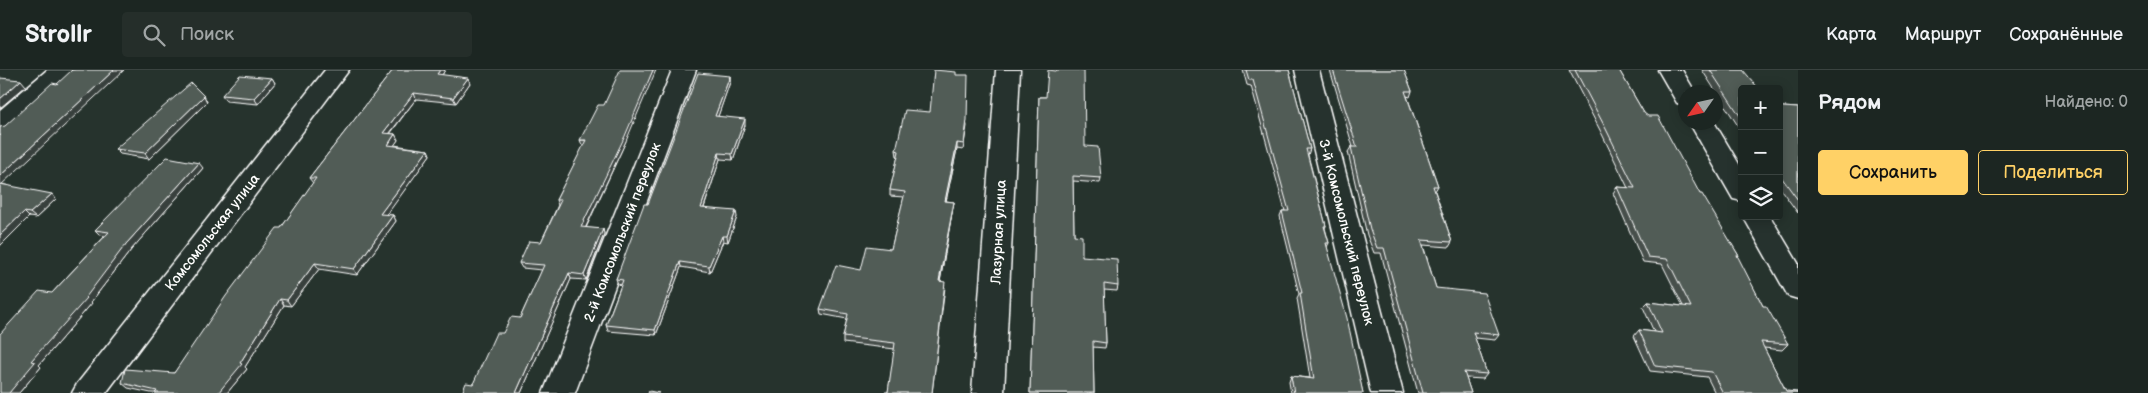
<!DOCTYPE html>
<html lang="ru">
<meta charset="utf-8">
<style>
body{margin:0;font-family:"Balsamiq Sans",sans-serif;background:#252e2a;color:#f1f3f6}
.controls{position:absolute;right:15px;top:15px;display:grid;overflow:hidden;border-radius:5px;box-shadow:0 2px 12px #0003}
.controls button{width:45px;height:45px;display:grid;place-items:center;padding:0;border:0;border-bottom:1px solid #3a4340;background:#1c2622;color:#f1f3f6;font:25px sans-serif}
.compass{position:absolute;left:1678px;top:15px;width:45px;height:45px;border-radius:50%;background:#1c2622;box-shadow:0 2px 12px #0003;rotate:236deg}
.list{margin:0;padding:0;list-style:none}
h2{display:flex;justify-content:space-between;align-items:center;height:65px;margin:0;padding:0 20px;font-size:21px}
h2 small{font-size:16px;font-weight:400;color:#a0a5a5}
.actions{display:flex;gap:10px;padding:15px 20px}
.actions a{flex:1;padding:11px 0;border:1px solid #ffd166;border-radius:5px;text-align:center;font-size:18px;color:#ffd166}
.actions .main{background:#ffd166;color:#111}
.icon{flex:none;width:28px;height:28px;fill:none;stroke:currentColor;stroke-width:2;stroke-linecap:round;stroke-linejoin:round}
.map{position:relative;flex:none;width:1798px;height:323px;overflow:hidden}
header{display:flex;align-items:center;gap:30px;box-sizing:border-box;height:70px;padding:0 25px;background:#1c2622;border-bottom:1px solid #3a4340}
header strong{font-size:24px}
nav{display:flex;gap:28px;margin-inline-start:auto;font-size:18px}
.search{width:350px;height:45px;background:#252e2a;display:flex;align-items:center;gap:12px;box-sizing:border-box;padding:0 18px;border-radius:5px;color:#a0a5a5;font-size:19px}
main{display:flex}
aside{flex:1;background:#1c2622}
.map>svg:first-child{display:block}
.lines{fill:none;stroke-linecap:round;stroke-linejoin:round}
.minor-casing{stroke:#fff;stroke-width:3}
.minor{fill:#26332d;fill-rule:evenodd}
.wall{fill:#464f4b;stroke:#fff}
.shaded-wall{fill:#39403d;stroke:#fff}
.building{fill:#515c57;stroke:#fff}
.labels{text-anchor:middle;stroke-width:4.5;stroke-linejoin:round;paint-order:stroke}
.street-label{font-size:14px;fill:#fff;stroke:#26332d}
</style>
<header>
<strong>Strollr</strong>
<div class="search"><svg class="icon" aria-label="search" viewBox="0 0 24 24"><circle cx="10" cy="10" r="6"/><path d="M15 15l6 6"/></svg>Поиск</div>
<nav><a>Карта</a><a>Маршрут</a><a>Сохранённые</a></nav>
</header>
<main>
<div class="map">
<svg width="1798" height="323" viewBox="0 0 1798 323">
<rect width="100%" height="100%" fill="#26332d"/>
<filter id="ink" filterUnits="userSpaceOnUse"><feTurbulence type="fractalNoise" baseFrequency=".02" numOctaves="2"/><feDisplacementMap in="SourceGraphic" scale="10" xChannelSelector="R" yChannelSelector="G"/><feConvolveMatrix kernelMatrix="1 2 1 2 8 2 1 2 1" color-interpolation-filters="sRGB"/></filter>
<g filter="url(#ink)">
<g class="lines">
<defs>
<g id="minor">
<polygon points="47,0 73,0 69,5 9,60 0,62 0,40"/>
<polygon points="325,0 349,0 106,323 72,323 77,314"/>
<polygon points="672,0 696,0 575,323 543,323"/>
<polygon points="996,0 1020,0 1004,323 972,323"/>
<polygon points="1295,0 1319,0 1403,323 1371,323"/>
<polygon points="1658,0 1682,0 1695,22 1686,22 1686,35 1677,33"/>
<polygon points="1689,52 1714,52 1742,99 1742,131 1733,129"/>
<polygon points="1743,146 1770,146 1798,193 1798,229 1788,226"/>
</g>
</defs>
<use href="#minor" class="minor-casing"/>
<use href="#minor" class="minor"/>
</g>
<g class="wall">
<polygon points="393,0 445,0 442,5 470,13 456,33 416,29 390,64 395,64 398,70 394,75 428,80 430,85 386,145 393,145 396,151 357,205 319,199 291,236 284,235 245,297 247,299 227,323 151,323 128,318 122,313 174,303 281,158 313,113 309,108"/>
<polygon points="1243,0 1289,0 1310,79 1308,85 1326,156 1325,158 1329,173 1327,177 1363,323 1291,323 1289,312 1291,306 1310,308 1297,228 1299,224 1280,146 1282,141 1285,141 1251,16 1247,15"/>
<polygon points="1330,0 1404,0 1412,21 1410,27 1407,26 1438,116 1435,121 1452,172 1449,177 1423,175 1436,218 1499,265 1495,270 1475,268 1487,304 1483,309 1466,308 1471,323 1418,323 1381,183 1374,183 1367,165 1348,82 1351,77 1353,77"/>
<polygon points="1569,0 1619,0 1644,43 1700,124 1739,186 1737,187 1763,236 1788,274 1782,280 1764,278 1786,321 1798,323 1715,323 1707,307 1650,301 1634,266 1639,260 1654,262 1643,237 1648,232 1683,236 1662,194 1643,192 1613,123 1617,117 1628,118 1602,64"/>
<polygon points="1702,0 1743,0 1742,19 1742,62"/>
<polygon points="956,5 967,56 963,80 957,79 946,131 954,132 953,137 940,212 945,217 932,323 885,323 888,322 895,279 843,273 843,267 847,249 821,244 820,239 861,200 891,179 904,127 890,126 890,120 898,86 897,86 896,80 930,42"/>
<polygon points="730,6 730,12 718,46 745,55 733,90 720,89 704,138 737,147 728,172 723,171 710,202 681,197 656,265 608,261 606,255 621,215 618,214 616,209 648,134"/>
<polygon points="272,8 275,13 258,34 226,31 222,25"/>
<polygon points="204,26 207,32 149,89 120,84 115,79"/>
<polygon points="1039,27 1045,27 1085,76 1101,108 1100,113 1073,111 1074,165 1082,186 1118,216 1117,221 1104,220 1106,273 1105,278 1093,277 1094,323 1030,323"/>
<polygon points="1779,33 1783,37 1798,38 1798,143 1779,117"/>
<polygon points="0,57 2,114 56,129 36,148 29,147 0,176"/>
<polygon points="580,70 626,71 586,158 603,159 604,164 586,210 571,209 521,323 462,323 473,314 503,263 520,248 542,200 522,198 519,193 541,172 558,135 556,130 584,75 582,75"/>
<polygon points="203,98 131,180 91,232 92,233 39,295 41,297 19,323 52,223 105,166 100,165 95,160"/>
</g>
<g class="shaded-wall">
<polygon points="114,0 124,0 0,116 0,106"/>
<polygon points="440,0 445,0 439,10 437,4"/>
<polygon points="653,0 656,0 626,71 583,163 581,157"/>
<polygon points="730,6 730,12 716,52 715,46"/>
<polygon points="272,8 275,13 258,34 254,28"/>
<polygon points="468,8 470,13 456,33 453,28"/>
<polygon points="21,10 26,16 0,38 0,29"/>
<polygon points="414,23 416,29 386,68 383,63"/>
<polygon points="204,26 207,32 149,89 145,83"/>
<polygon points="745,49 745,55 733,90 732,84"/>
<polygon points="395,64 398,70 391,80 388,75"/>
<polygon points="957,73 957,79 945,136 945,131"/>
<polygon points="428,80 430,85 383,150 380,144"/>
<polygon points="719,83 720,89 702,143 701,138"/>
<polygon points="199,93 203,98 131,180 91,232 92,233 39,295 41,297 19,323 9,323 31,291 126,174"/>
<polygon points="52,124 56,129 36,148 30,143"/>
<polygon points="954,132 953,137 939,217 939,211"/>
<polygon points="736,141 737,147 728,172 727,166"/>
<polygon points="24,142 29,147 0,176 0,165"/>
<polygon points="393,145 396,151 357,205 354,199"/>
<polygon points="603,159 604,164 586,210 584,205"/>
<polygon points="722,166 723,171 710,202 709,196"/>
<polygon points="680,192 681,197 656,265 655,260"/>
<polygon points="315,193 319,199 291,236 287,230"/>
<polygon points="569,203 571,209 521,323 516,323"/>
<polygon points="280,229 284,235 245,297 247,299 227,323 218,323 240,293"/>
</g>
<g class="building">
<polygon points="72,0 114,0 0,106 0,66 1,65 0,65 0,57 5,56 52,13 57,14"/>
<polygon points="393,0 440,0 437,4 468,8 453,28 414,23 383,63 395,64 388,75 428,80 380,144 393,145 354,199 315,193 287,230 280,229 240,293 242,294 218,323 155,323 157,321 122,313 125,299 174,303 226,226 277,158 281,158 316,108 309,108"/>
<polygon points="620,0 653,0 625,66 581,157 603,159 584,205 569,203 516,323 462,323 466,313 473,314 496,263 503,263 511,247 520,248 544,195 519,193 529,171 541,172 561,130 556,130 586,70 580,70 598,35 604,35"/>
<polygon points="934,0 956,2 956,5 968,5 967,50 964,74 957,73 945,131 954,132 939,211 945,212 932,323 885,323 885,322 888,322 895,273 843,267 848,244 820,239 836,195 861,200 867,176 891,179 905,122 890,120 899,81 896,80 905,40 930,42"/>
<polygon points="1048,0 1056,1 1057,0 1084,0 1085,76 1098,77 1101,108 1073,106 1074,165 1082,166 1082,186 1117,189 1118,216 1104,214 1106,273 1093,271 1094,323 1030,323 1039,27 1046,27"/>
<polygon points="1246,0 1289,0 1310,79 1306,79 1326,156 1324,156 1329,173 1326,173 1347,248 1363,323 1294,323 1291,306 1314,309 1300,223 1302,223 1282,141 1289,141 1253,10 1249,10"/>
<polygon points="1333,0 1404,0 1412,21 1405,21 1438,116 1433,116 1452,172 1421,170 1436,218 1484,223 1499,265 1473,262 1487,304 1464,302 1471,323 1423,323 1384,178 1377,178 1370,159 1351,77 1357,77"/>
<polygon points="1575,0 1619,0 1644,43 1648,46 1658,46 1700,124 1702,124 1739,186 1737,185 1763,236 1766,236 1788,274 1761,272 1786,321 1798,322 1798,323 1723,323 1712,302 1655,296 1639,260 1662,263 1648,232 1691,237 1667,189 1648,187 1617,117 1635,118 1606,59"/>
<polygon points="1710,0 1743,0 1759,19 1742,19 1742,49"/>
<polygon points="698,3 730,6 715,46 745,49 732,84 719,83 701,138 736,141 727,166 722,166 709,196 680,192 655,260 606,255 623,210 616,209 644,134 648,134"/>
<polygon points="240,5 272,8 254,28 222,25"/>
<polygon points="0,8 21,10 0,29"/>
<polygon points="191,13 204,26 145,83 115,79"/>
<polygon points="1779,33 1783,37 1798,38 1798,130 1779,104"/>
<polygon points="167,87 199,93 126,174 86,227 87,228 31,291 35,292 9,323 0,323 0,264 39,221 52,223 109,162 95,160"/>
<polygon points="0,114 52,124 30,143 24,142 0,165"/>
<polygon points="649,321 659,323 648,323"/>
</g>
</g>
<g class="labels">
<g class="street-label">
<text transform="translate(212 162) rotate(-52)" y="5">Комсомольская улица</text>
<text transform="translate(622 162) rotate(-69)" y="5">2-й Комсомольский переулок</text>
<text transform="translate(998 162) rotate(-87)" y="5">Лазурная улица</text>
<text transform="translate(1347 162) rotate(76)" y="5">3-й Комсомольский переулок</text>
</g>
</g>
</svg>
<div class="controls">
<button>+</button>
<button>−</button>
<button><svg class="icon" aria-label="layers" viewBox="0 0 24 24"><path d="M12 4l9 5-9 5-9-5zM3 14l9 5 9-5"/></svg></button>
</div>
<svg class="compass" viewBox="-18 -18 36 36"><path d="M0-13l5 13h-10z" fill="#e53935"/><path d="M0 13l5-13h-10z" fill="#a0a5a5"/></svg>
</div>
<aside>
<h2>Рядом<small>Найдено: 0</small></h2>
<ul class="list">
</ul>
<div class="actions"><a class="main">Сохранить</a><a>Поделиться</a></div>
</aside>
</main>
